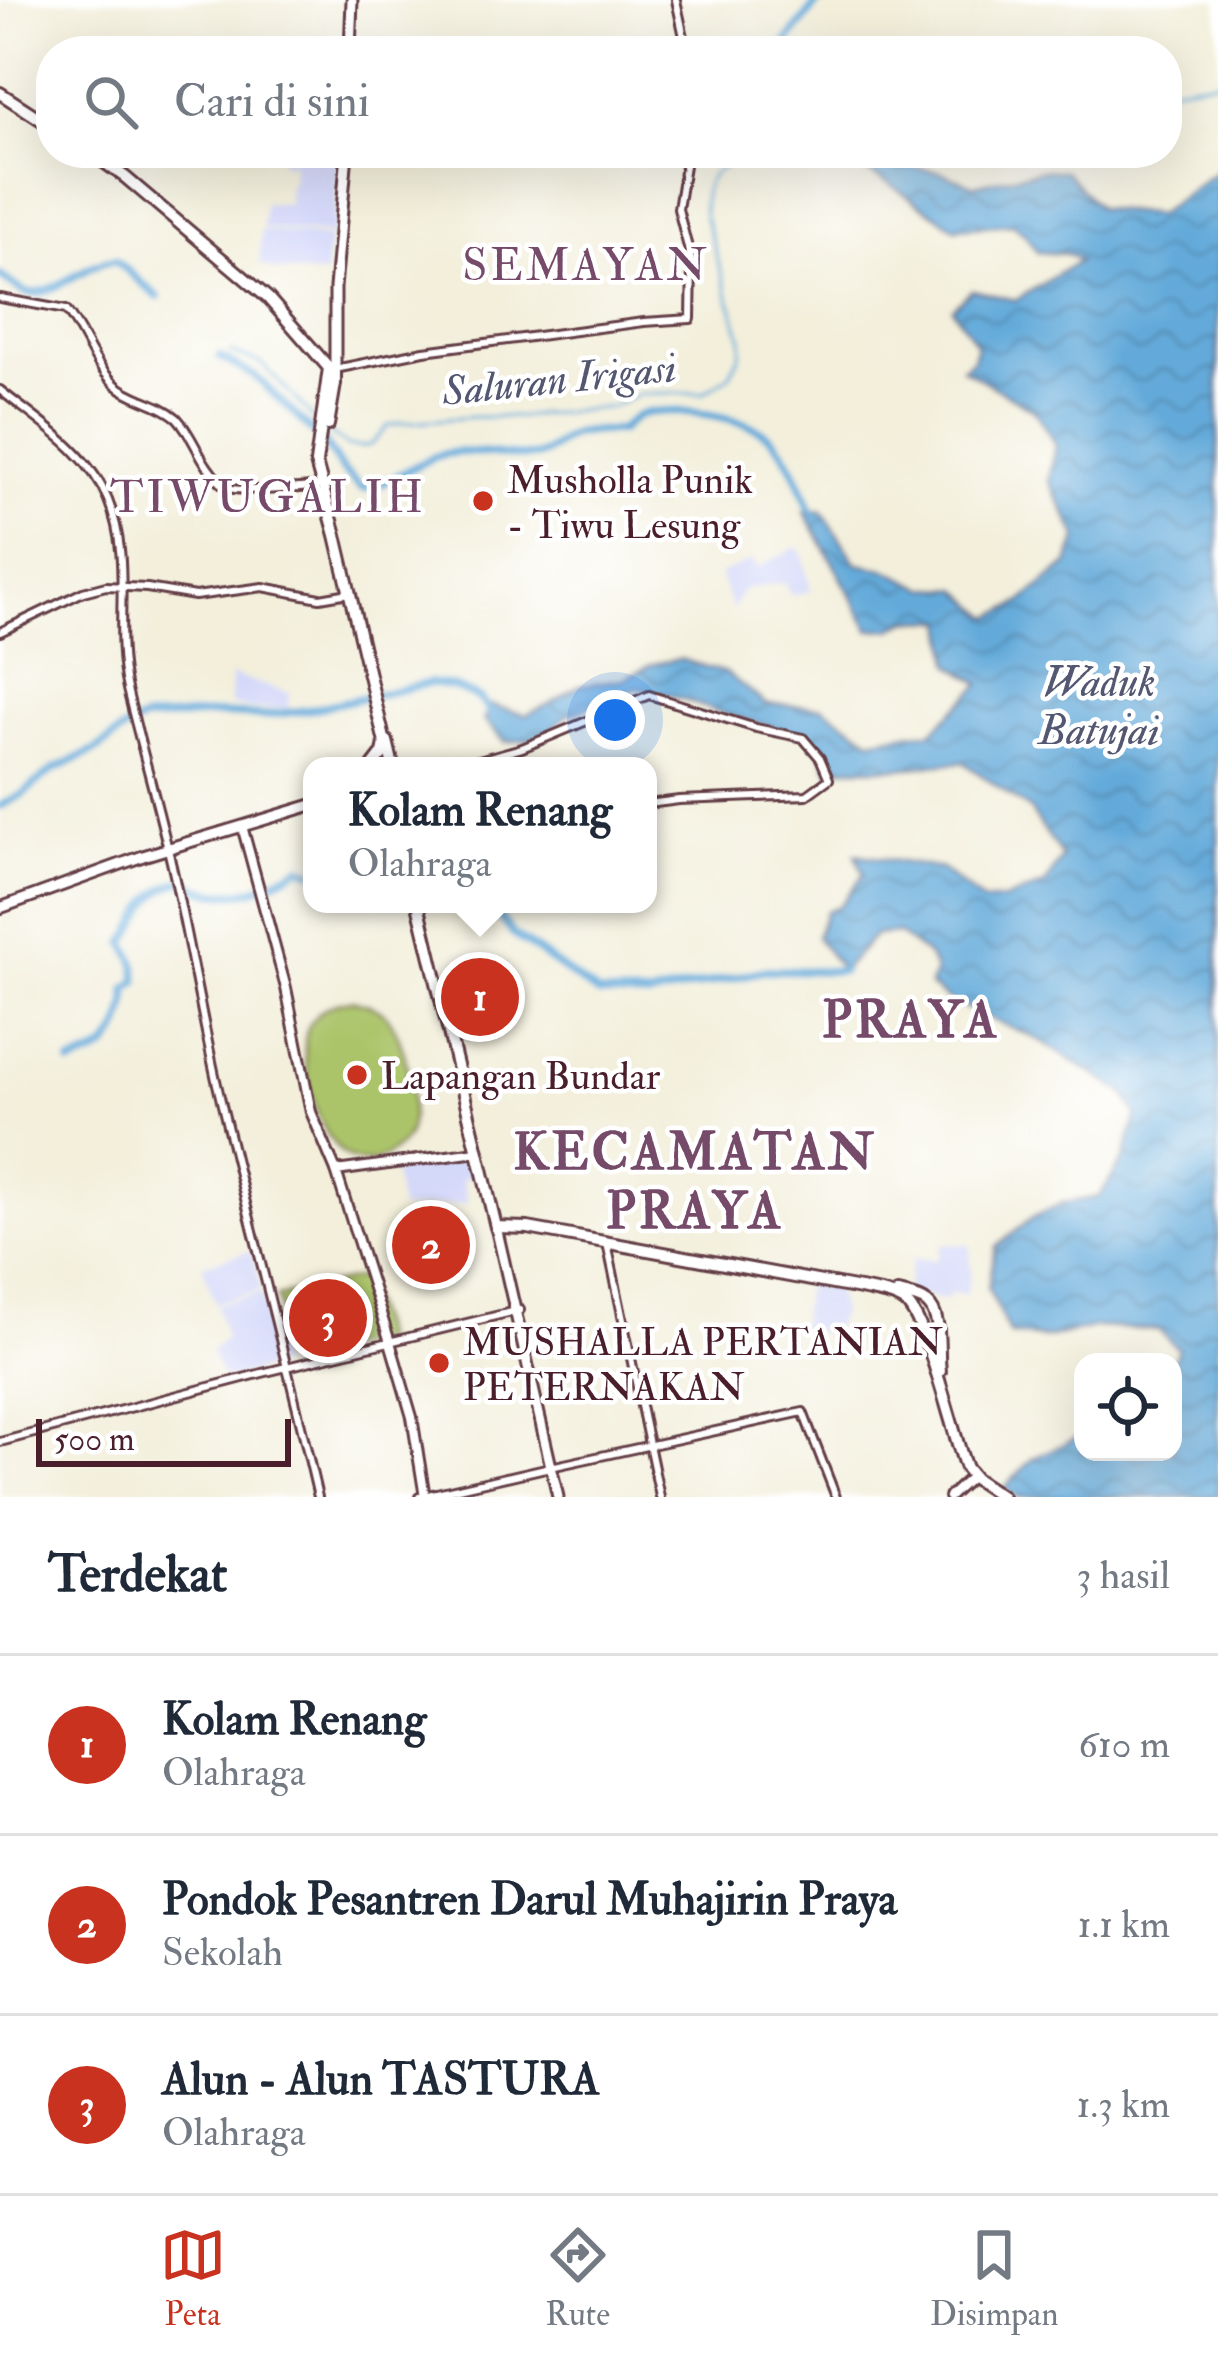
<!DOCTYPE html>
<html lang="id">
<style>
body{margin:0;font-family:"IM FELL Double Pica",serif;background:#f2f2f3;color:#1f2937}
.controls{position:absolute;right:36px;bottom:36px;display:grid;overflow:hidden;border-radius:24px;box-shadow:0 12px 48px #0002}
.controls button{width:108px;height:108px;display:grid;place-items:center;padding:0;border:0;border-bottom:3px solid #e0e1e3;background:#fff;color:#1f2937;font:60px sans-serif}
.scale{position:absolute;left:36px;bottom:30px;width:255px;box-sizing:border-box;padding-left:12px;border:6px solid #4a1f2b;border-top:0;font-size:33px;line-height:42px;white-space:nowrap;color:#4a1f2b;-webkit-text-stroke:9px #fff;paint-order:stroke}
.you{position:absolute;left:615px;top:720px;width:42px;height:42px;margin:-30px;border:9px solid #fff;border-radius:50%;background:#1a73e8;box-shadow:0 0 0 18px #1a73e833}
.badge{display:grid;place-items:center;width:78px;height:78px;border-radius:50%;background:#c8321e;color:#fff;font-size:39px;font-weight:700}
.pin{position:absolute;translate:-50% -50%;border:6px solid #fff;box-shadow:0 3px 12px #0006}
.popup{position:absolute;left:303px;top:757px;width:354px;height:156px;box-sizing:border-box;display:grid;place-content:center;border-radius:24px;background:#fff;filter:drop-shadow(0 3px 9px #0005);font-size:39px;white-space:nowrap;color:#747a83}
.popup b{font-size:45px;color:#1f2937}
.popup::after{content:'';position:absolute;left:50%;top:100%;margin-left:-24px;border:24px solid transparent;border-top-color:#fff}
.list{margin:0;padding:0;list-style:none}
h2{display:flex;justify-content:space-between;align-items:center;height:156px;margin:0;padding:0 48px;font-size:51px}
h2 small{font-size:39px;font-weight:400;color:#747a83}
.list li{display:grid;grid-template-columns:78px 1fr auto;gap:36px;align-items:center;box-sizing:border-box;height:180px;padding:0 48px;border-top:3px solid #e0e1e3}
.list b{display:block;font-size:45px;white-space:nowrap}
.list p{margin:0;font-size:39px;white-space:nowrap;color:#747a83}
.list em{font-size:39px;font-style:normal;color:#747a83}
.icon{flex:none;width:66px;height:66px;fill:none;stroke:currentColor;stroke-width:2;stroke-linecap:round;stroke-linejoin:round}
.map{position:relative;flex:none;width:1218px;height:1497px;overflow:hidden}
.search{position:absolute;background:#fff;box-shadow:0 12px 48px #0002;left:36px;right:36px;top:36px;height:132px;display:flex;align-items:center;gap:30px;box-sizing:border-box;padding:0 42px;border-radius:48px;color:#747a83;font-size:45px}
.sheet{height:696px;background:#fff}
nav{display:flex;justify-content:space-around;align-items:center;box-sizing:border-box;height:168px;border-top:3px solid #e0e1e3;background:#fff;font-size:33px;color:#747a83}
nav a{display:grid;justify-items:center;gap:6px}
nav .on{color:#c8321e}
.map>svg:first-child{display:block}
.built{fill:#d4d8f9}
.pitch{fill:#abc469;stroke:#7a724a;stroke-width:3}
.water{fill:url(#water-waves);stroke:#576482;stroke-width:3}
.lines{fill:none;stroke-linecap:round;stroke-linejoin:round}
.stream{stroke:#64aada;stroke-width:3}
.river{stroke:#64aada;stroke-width:8}
.tertiary-casing{stroke:#633e45;stroke-width:12}
.secondary-casing{stroke:#633e45;stroke-width:14}
.primary-casing{stroke:#633e45;stroke-width:15}
.trunk-casing{stroke:#633e45;stroke-width:16}
.tertiary{stroke:#fff;stroke-width:6}
.secondary{stroke:#fff;stroke-width:8}
.primary{stroke:#fff;stroke-width:9}
.trunk{stroke:#fff;stroke-width:10}
.poi-dot{fill:#c8321e;stroke:#fff;stroke-width:4.5}
.labels{text-anchor:middle;stroke-width:9;stroke-linejoin:round;paint-order:stroke}
.poi-label{font-size:39px;fill:#4a1f2b;stroke:#fff;text-anchor:start}
.water-label{font-size:42px;font-style:italic;fill:#545771;stroke:#fff}
.quarter-label{font-size:45px;letter-spacing:3px;fill:#764b69;stroke:#fff}
.district-label{font-size:51px;font-weight:bold;letter-spacing:3px;fill:#764b69;stroke:#fff}
</style>
<div class="map">
<svg width="1218" height="1497" viewBox="0 0 1218 1497">
<defs>
<pattern id="water-waves" width="16" height="10" patternUnits="userSpaceOnUse" patternTransform="scale(3)"><rect width="16" height="10" fill="#64aada"/><path d="M0 5q4-4 8 0t8 0" fill="none" stroke="#548ab1"/></pattern>
</defs>
<rect width="100%" height="100%" fill="#fff"/>
<filter id="ink" filterUnits="userSpaceOnUse"><feTurbulence type="fractalNoise" baseFrequency=".00833" numOctaves="2"/><feDisplacementMap in="SourceGraphic" scale="24" xChannelSelector="R" yChannelSelector="G"/><feConvolveMatrix kernelMatrix="1 2 1 2 8 2 1 2 1" color-interpolation-filters="sRGB"/></filter>
<filter id="wash" filterUnits="userSpaceOnUse"><feTurbulence type="fractalNoise" baseFrequency=".004" numOctaves="4" result="noise"/><feDisplacementMap in="SourceGraphic" scale="48" xChannelSelector="R" yChannelSelector="G"/><feGaussianBlur stdDeviation="2.7" result="paint"/><feColorMatrix in="noise" values="0 0 0 0 0 0 0 0 0 0 0 0 0 0 0 0 0 1.4 0 .05"/><feComposite in="paint" operator="in"/></filter>
<g filter="url(#wash)">
<rect width="100%" height="100%" fill="#f3efdb"/>
<g class="built">
<polygon points="281,153 339,155 333,235 262,228 264,203 288,204 289,183 292,183 293,164 281,163"/>
<polygon points="261,230 329,238 325,275 271,270 270,267 260,265"/>
<polygon points="795,547 802,552 811,592 790,595 785,583 744,589 732,610 719,574 752,560 757,568"/>
<polygon points="231,675 289,693 288,708 253,709 230,705"/>
<polygon points="471,1159 474,1175 462,1179 468,1203 400,1210 393,1170"/>
<polygon points="941,1244 970,1245 971,1272 966,1295 950,1293 948,1298 944,1300 906,1293 912,1259 937,1260"/>
<polygon points="251,1251 261,1290 215,1303 202,1265"/>
<polygon points="806,1283 835,1287 841,1311 835,1326 822,1333 799,1329"/>
<polygon points="261,1293 281,1365 227,1379 220,1374 212,1355 212,1350 225,1338 216,1305"/>
</g>
<g class="pitch">
<path d="M 351,1000 C 364,1003 375,1005 385,1014 C 406,1033 423,1123 402,1143 C 353,1192 321,1137 311,1091 C 301,1048 296,1008 351,1000 Z"/>
<polygon points="362,1277 382,1340 292,1360 277,1297"/>
</g>
<polygon class="water" points="844,153 870,153 882,161 940,172 973,185 1041,170 1065,171 1098,208 1157,215 1218,170 1218,1497 1018,1497 1004,1489 1032,1459 1083,1435 1083,1452 1173,1452 1173,1362 1178,1349 1159,1330 1097,1327 1046,1338 1010,1335 988,1288 996,1247 1032,1218 1063,1203 1099,1197 1125,1157 1137,1115 1124,1093 1039,1040 950,1001 930,986 935,970 927,955 897,933 875,935 842,971 816,937 826,911 839,906 864,874 855,854 941,869 983,902 1004,900 1045,885 1062,857 1030,810 963,762 898,768 828,768 822,751 810,737 724,714 672,696 637,688 568,715 546,734 529,740 505,742 484,720 490,705 526,715 553,702 580,685 623,679 653,664 680,659 726,673 766,704 823,707 872,740 908,733 931,732 981,684 951,664 945,621 909,620 892,629 870,630 805,512 822,511 857,564 884,569 925,588 959,589 991,617 1021,603 1068,564 1078,538 1049,480 1056,445 1034,410 962,368 973,359 977,345 952,308 972,290 1016,300 1079,261 1068,254 1037,252 1024,233 1013,224 955,228 887,182 850,163"/>
<g class="lines">
<g class="stream">
<polyline points="1167,88 1218,80"/>
<polyline points="230,352 261,363 317,422"/>
<path d="M 324,428 L 347,446 L 362,447 L 372,444 L 388,426 L 401,423 L 474,417 L 519,417 L 611,407 L 640,394 L 703,393 L 729,376 L 741,353 L 742,339 L 705,218 C 695,165 730,164 770,153"/>
</g>
<g class="river">
<polyline points="785,51 785,45 819,0"/>
<path d="M 0,276 C 8,281 17,288 25,292 C 49,301 85,261 115,260 L 158,297"/>
<path d="M 220,357 L 256,377 L 325,444 L 342,470 L 362,488 C 387,487 414,463 440,455 C 469,447 504,459 534,456 C 551,455 557,439 574,434 C 588,430 606,432 621,430 C 628,423 633,417 643,414 C 674,406 747,416 771,438 C 791,455 802,488 811,512"/>
<polyline points="0,806 23,794 53,770 96,750 126,729 144,720 215,714 263,716 307,710 430,683 454,687 480,699 488,710"/>
<polyline points="489,904 514,935 598,994 648,997 767,970 842,971"/>
<path d="M 71,1064 C 83,1059 100,1054 108,1046 C 120,1033 129,1006 127,989 L 137,982 L 136,964 L 125,943 C 146,913 143,894 183,880 C 224,906 261,891 300,867 L 312,871"/>
</g>
</g>
</g>
<g filter="url(#ink)">
<g class="lines">
<defs>
<g id="tertiary">
<polyline points="676,0 687,51"/>
<path d="M 0,298 L 66,310 C 85,333 92,363 116,385 C 133,400 159,402 177,418 C 190,432 196,450 207,466 C 212,473 219,483 226,487 C 236,493 306,488 321,486"/>
<polyline points="335,369 424,351 644,322 691,319 692,263 678,209 687,153"/>
<path d="M 0,390 C 38,421 89,452 108,500 C 134,565 112,624 127,689 C 142,751 160,812 174,875 C 189,943 201,1012 216,1080 C 249,1219 286,1358 318,1497"/>
<polyline points="0,632 83,592 106,586 147,588 195,596 263,587 320,598 349,593"/>
<polyline points="461,765 522,748 649,695 756,728 803,738 820,758 829,779 807,795 679,800 648,804"/>
<polyline points="607,1243 660,1497"/>
<polyline points="0,1442 262,1373 520,1310"/>
<polyline points="555,1466 803,1412 836,1497"/>
<polyline points="419,1497 550,1467"/>
</g>
<g id="secondary">
<polyline points="242,826 286,988 311,1112 336,1171 390,1342 412,1417 425,1497"/>
<polyline points="336,1171 477,1152"/>
<polyline points="949,1497 972,1476"/>
</g>
<g id="primary">
<polyline points="350,51 352,0"/>
<polyline points="335,369 335,288 347,153"/>
<polyline points="0,908 143,856 312,805"/>
<polyline points="496,1227 558,1497"/>
</g>
<g id="trunk">
<polyline points="0,93 51,126"/>
<polyline points="91,153 125,177 268,298 329,368 316,463 336,535 385,743 383,753 373,766"/>
<polyline points="328,425 335,384 335,369"/>
<polyline points="387,741 393,766"/>
<path d="M 418,904 L 496,1227 L 528,1228 L 860,1289 C 874,1292 895,1294 906,1303 C 928,1323 952,1433 966,1468 L 975,1479 L 1002,1497"/>
<path d="M 898,1293 C 907,1295 920,1297 927,1303 C 943,1316 937,1352 940,1371"/>
</g>
</defs>
<use href="#tertiary" class="tertiary-casing"/>
<use href="#secondary" class="secondary-casing"/>
<use href="#primary" class="primary-casing"/>
<use href="#trunk" class="trunk-casing"/>
<use href="#tertiary" class="tertiary"/>
<use href="#secondary" class="secondary"/>
<use href="#primary" class="primary"/>
<use href="#trunk" class="trunk"/>
</g>
</g>
<g class="poi-dot">
<circle cx="483" cy="501" r="12"/>
<circle cx="357" cy="1075" r="12"/>
<circle cx="439" cy="1363" r="12"/>
</g>
<g class="labels">
<g class="poi-label">
<text x="507" y="493">Musholla Punik<tspan x="507" dy="45">- Tiwu Lesung</tspan></text>
<text x="381" y="1089">Lapangan Bundar</text>
<text x="463" y="1355">MUSHALLA PERTANIAN<tspan x="463" dy="45">PETERNAKAN</tspan></text>
</g>
<g class="water-label">
<text transform="translate(559 378) rotate(-6)" y="15">Saluran Irigasi</text>
<text x="1099" y="696">Waduk<tspan x="1099" dy="48">Batujai</tspan></text>
</g>
<g class="quarter-label">
<text x="586" y="280">SEMAYAN</text>
<text x="268" y="512">TIWUGALIH</text>
</g>
<g class="district-label">
<text x="911" y="1037">PRAYA</text>
<text x="695" y="1169">KECAMATAN<tspan x="695" dy="59">PRAYA</tspan></text>
</g>
</g>
</svg>
<div class="controls">
<button><svg class="icon" aria-label="locate" viewBox="0 0 24 24"><circle cx="12" cy="12" r="6"/><path d="M12 2v4M12 18v4M2 12h4M18 12h4"/></svg></button>
</div>
<div class="scale">500 m</div>
<div class="you"></div>
<div class="pin badge" style="left:480px;top:997px">1</div>
<div class="popup"><b>Kolam Renang</b>Olahraga</div>
<div class="pin badge" style="left:431px;top:1245px">2</div>
<div class="pin badge" style="left:328px;top:1318px">3</div>
<div class="search"><svg class="icon" aria-label="search" viewBox="0 0 24 24"><circle cx="10" cy="10" r="6"/><path d="M15 15l6 6"/></svg>Cari di sini</div>
</div>
<section class="sheet">
<h2>Terdekat<small>3 hasil</small></h2>
<ul class="list">
<li><span class="badge">1</span><div><b>Kolam Renang</b><p>Olahraga</p></div><em>610 m</em></li>
<li><span class="badge">2</span><div><b>Pondok Pesantren Darul Muhajirin Praya</b><p>Sekolah</p></div><em>1.1 km</em></li>
<li><span class="badge">3</span><div><b>Alun - Alun TASTURA</b><p>Olahraga</p></div><em>1.3 km</em></li>
</ul>
</section>
<nav>
<a class="on"><svg class="icon" aria-label="map" viewBox="0 0 24 24"><path d="M3 6l6-2 6 2 6-2v14l-6 2-6-2-6 2zM9 4v14M15 6v14"/></svg>Peta</a>
<a><svg class="icon" aria-label="directions" viewBox="0 0 24 24"><path d="M12 3l9 9-9 9-9-9zM9 14v-3h6M13 9l2 2-2 2"/></svg>Rute</a>
<a><svg class="icon" aria-label="saved" viewBox="0 0 24 24"><path d="M7 4h10v16l-5-4-5 4z"/></svg>Disimpan</a>
</nav>
